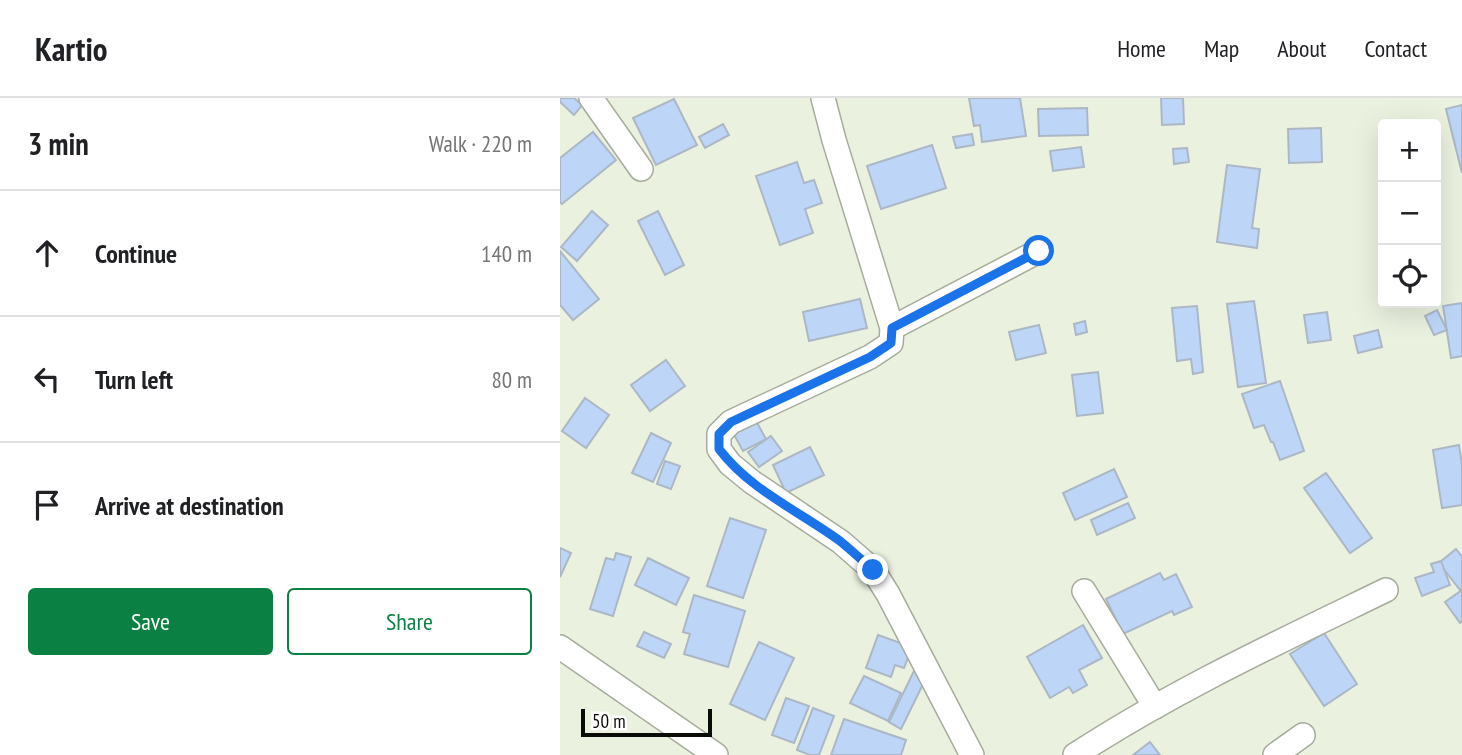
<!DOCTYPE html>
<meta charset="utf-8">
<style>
body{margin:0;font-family:"PT Sans Narrow",sans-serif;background:#f2f2f2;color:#202124}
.controls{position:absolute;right:21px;top:21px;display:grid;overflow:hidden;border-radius:7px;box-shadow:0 7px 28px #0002}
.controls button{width:63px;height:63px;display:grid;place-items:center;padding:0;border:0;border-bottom:2px solid #e0e0e0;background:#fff;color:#202124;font:35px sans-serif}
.scale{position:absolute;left:21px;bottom:18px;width:131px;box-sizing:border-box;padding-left:7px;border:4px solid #0a0c07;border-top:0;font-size:19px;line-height:24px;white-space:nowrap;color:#0a0c07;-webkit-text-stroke:5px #fff;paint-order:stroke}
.stop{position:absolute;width:21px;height:21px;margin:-16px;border:5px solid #1a73e8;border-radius:50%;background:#fff}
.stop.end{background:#1a73e8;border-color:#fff;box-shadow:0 2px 7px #0008}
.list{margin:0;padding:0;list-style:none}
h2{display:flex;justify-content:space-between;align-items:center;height:91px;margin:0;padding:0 28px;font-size:30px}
h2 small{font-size:23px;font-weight:400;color:#757577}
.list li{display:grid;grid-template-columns:46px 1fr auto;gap:21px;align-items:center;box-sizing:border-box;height:126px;padding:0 28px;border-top:2px solid #e0e0e0}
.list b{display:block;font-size:26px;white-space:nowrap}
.list em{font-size:23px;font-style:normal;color:#757577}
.actions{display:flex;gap:14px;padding:21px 28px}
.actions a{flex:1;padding:16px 0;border:2px solid #0b8043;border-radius:7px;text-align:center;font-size:24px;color:#0b8043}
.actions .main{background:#0b8043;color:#fff}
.icon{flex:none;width:38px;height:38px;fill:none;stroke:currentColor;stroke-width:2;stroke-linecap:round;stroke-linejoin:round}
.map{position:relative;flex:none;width:902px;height:657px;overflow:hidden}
header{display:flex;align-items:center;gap:42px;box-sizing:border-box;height:98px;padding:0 35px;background:#fff;border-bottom:2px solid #e0e0e0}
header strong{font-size:33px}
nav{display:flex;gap:38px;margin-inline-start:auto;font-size:24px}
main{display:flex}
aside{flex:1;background:#fff}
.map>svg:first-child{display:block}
.building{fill:#bdd6f8;stroke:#acb7c6;stroke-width:2}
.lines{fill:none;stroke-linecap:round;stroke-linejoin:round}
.minor-casing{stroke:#a6ac9c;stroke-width:26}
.minor{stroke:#fff;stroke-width:23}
.route{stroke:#1a73e8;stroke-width:9}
</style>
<header>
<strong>Kartio</strong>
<nav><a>Home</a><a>Map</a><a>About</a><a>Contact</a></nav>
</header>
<main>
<aside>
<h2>3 min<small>Walk · 220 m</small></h2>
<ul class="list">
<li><svg class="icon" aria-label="ahead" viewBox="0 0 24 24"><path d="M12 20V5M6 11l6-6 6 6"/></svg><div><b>Continue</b></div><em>140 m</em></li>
<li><svg class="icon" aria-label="left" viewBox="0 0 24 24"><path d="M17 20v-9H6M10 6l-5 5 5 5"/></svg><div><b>Turn left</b></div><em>80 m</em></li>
<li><svg class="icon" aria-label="arrive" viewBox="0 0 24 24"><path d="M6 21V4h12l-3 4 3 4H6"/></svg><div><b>Arrive at destination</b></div></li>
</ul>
<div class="actions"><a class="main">Save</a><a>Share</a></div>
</aside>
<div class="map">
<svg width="902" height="657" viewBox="0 0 902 657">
<rect width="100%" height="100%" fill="#eaf1df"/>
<g class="building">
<polygon points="0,0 14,0 22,7 14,17 0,4"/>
<polygon points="409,0 460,0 466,38 422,44 420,27 414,28"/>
<polygon points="601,0 623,0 624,26 602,27"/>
<polygon points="114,1 137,47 96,67 73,20"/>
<polygon points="902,7 902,75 886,11"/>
<polygon points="527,10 528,37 479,38 478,11"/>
<polygon points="163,26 169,37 145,50 139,39"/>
<polygon points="761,30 762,64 729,65 728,31"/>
<polygon points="33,34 56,62 2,106 0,104 0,60"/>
<polygon points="412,36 414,47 396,50 393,39"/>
<polygon points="372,47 386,90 321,111 307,68"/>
<polygon points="521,49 524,69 493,73 490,53"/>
<polygon points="627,50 629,64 614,66 613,51"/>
<polygon points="237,64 244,85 254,82 262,105 245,111 253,135 220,147 196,78"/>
<polygon points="667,67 700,71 692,130 699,131 697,150 657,144"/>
<polygon points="32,113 48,127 17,163 1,149"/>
<polygon points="98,113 124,167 105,177 78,123"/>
<polygon points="0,153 39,201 13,222 0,207"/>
<polygon points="300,201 307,230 249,243 243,214"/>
<polygon points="694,203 706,285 678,289 667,206"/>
<polygon points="902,205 902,258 891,260 883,208"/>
<polygon points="637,208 643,274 633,276 631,261 617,263 612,210"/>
<polygon points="877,212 887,232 874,237 865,218"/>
<polygon points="767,214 771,242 748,245 744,217"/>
<polygon points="525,223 527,234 516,237 514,226"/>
<polygon points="479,227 486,255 456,262 449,234"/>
<polygon points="818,232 822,249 798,255 794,238"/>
<polygon points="106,262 125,288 90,313 71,287"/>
<polygon points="538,274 543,315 517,318 512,277"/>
<polygon points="720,283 744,353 720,362 713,344 711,344 704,327 694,330 682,296"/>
<polygon points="25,300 49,317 26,350 2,333"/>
<polygon points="195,321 206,341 183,353 172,333"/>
<polygon points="91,335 111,345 93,384 72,375"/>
<polygon points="211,338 222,353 199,369 188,354"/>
<polygon points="899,347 902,368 902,407 882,410 873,352"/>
<polygon points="250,349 264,377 226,395 213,367"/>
<polygon points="105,363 120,368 111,391 97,386"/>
<polygon points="554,371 567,399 515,422 503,395"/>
<polygon points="766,375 812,440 790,455 744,390"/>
<polygon points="568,405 575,420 537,437 531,422"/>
<polygon points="170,420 206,432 183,500 147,488"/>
<polygon points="0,450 11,455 0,479"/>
<polygon points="896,451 902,459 902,490 900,492 879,465"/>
<polygon points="56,455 71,459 53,518 30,511 46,460 54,462"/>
<polygon points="88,460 129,480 116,507 75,487"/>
<polygon points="881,463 890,487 862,498 855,480 874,474 871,466"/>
<polygon points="600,475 604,482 616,476 632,509 614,517 612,513 563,536 546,501"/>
<polygon points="902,492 902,523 900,525 885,504"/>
<polygon points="134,497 185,513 168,569 124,556 130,536 123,534"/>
<polygon points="523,527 542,560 519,572 527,587 513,595 509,589 490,600 467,559"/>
<polygon points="84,534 111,546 104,560 77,548"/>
<polygon points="764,535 797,586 764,608 730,556"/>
<polygon points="318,537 352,549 344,570 335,567 331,579 306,570"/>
<polygon points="199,544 234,560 205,622 170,606"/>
<polygon points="354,573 367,578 341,631 329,624"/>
<polygon points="304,578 341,595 328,623 290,605"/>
<polygon points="226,600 249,608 234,645 212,637"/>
<polygon points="253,610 274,618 259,657 250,657 237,652"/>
<polygon points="284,621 346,642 341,657 271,657"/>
<polygon points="590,644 600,657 573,657"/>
</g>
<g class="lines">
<defs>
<g id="minor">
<polyline points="31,0 81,71"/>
<polyline points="263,0 274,42 332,230 331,245 310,259 171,324 159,336 159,351 170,366 192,384 281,444 313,472 328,496 412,657"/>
<polyline points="332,230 479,153"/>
<polyline points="524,493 595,609"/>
<polyline points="0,549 156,657"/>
<path d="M 515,657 C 613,593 721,543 826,492"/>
<polyline points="715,657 743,637"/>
</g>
</defs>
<use href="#minor" class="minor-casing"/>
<use href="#minor" class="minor"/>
</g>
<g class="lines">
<path class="route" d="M 313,472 C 302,462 291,452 280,443 C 239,413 190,392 159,351 L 159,336 L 171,324 L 310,259 L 331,245 L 332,230 L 479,153"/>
</g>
</svg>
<div class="controls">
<button>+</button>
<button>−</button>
<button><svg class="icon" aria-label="locate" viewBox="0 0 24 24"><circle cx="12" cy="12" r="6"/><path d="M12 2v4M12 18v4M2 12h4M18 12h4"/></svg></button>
</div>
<div class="scale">50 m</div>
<div class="stop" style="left:479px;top:153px"></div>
<div class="stop end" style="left:313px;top:472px"></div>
</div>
</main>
